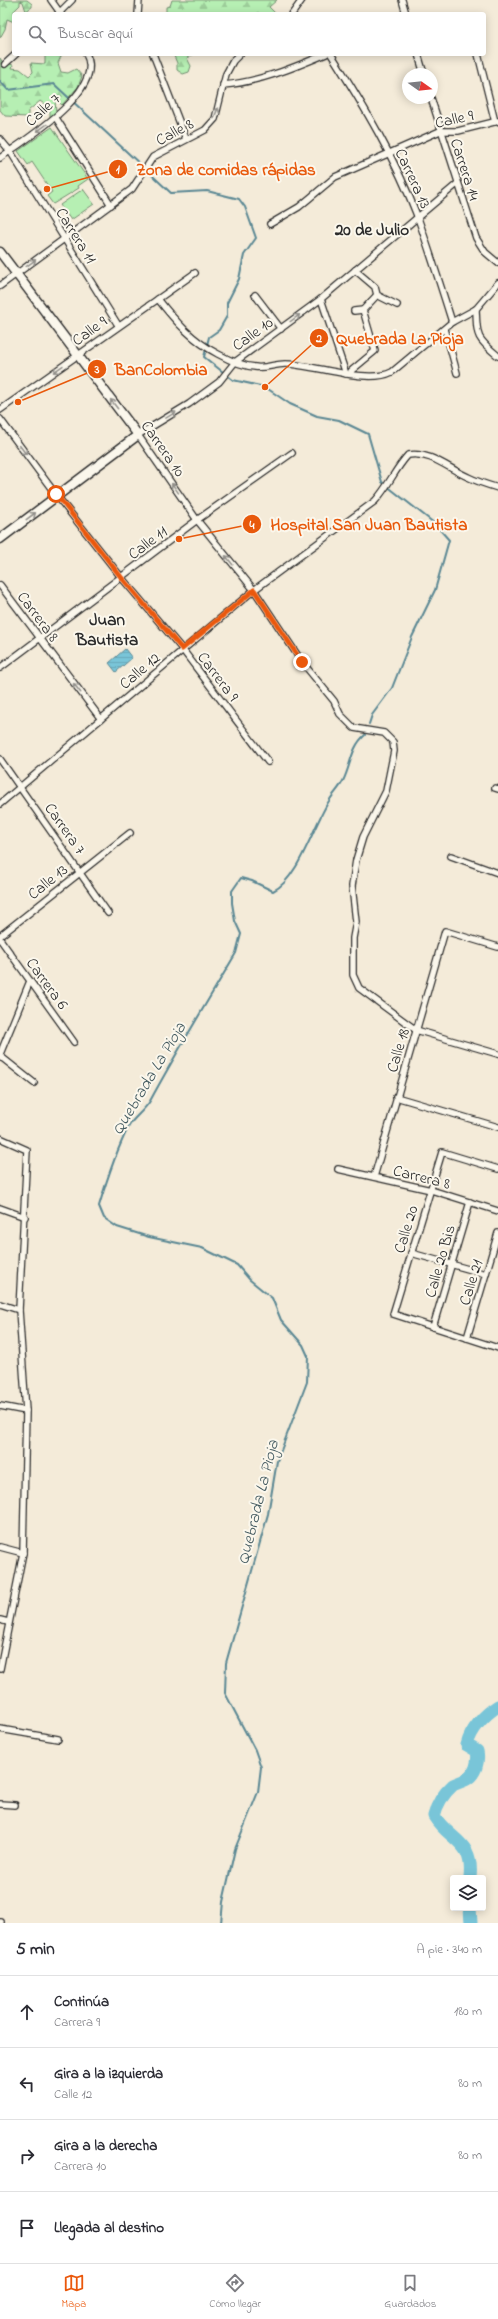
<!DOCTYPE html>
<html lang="es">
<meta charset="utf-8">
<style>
body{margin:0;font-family:"Indie Flower",sans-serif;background:#f2f2f3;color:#2b2b33}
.controls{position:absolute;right:12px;bottom:12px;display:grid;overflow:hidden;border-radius:4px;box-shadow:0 2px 10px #0003}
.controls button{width:36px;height:36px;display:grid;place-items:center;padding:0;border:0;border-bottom:1px solid #e1e1e2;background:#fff;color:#2b2b33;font:20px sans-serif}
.compass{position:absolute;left:402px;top:68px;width:36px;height:36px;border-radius:50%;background:#fff;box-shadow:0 2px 10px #0003;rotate:105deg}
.stop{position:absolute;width:12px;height:12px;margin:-9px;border:3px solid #ea580c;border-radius:50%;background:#fff}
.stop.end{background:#ea580c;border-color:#fff;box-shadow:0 1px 4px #0008}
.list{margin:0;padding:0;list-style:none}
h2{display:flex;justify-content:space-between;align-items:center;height:52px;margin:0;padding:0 16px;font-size:17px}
h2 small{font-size:13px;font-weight:400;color:#7c7c81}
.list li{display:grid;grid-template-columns:26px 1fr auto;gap:12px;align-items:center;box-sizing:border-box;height:72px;padding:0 16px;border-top:1px solid #e1e1e2}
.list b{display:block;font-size:15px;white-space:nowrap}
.list p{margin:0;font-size:13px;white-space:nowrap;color:#7c7c81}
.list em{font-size:13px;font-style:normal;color:#7c7c81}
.icon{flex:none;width:22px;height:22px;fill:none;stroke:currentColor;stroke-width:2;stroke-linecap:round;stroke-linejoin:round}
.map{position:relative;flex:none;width:498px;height:1923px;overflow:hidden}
.search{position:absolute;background:#fff;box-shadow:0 2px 10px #0003;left:12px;right:12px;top:12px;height:44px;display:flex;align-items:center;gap:10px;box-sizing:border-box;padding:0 14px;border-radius:4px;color:#7c7c81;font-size:15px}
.sheet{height:340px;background:#fff}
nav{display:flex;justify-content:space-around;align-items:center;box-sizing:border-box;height:56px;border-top:1px solid #e1e1e2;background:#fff;font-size:11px;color:#7c7c81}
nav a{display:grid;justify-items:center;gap:2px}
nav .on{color:#ea580c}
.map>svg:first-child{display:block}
.forest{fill:url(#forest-firs);stroke:#708d6f}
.pitch{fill:#b6efb3;stroke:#708d6f}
.water{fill:url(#water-rules);stroke:#5a8793}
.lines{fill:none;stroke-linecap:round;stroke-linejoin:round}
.stream{stroke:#5a8793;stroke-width:2}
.river{stroke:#79c5d8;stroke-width:13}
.minor-casing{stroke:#2b2b2b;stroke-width:8}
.secondary-casing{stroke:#2b2b2b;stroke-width:11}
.minor{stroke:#fbf7ec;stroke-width:5.5}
.secondary{stroke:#fbf7ec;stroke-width:8}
.oneway{stroke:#93918c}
.route{stroke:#ea580c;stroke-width:5}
.labels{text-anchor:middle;stroke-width:4;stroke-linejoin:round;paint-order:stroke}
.street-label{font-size:16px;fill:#2b2b2b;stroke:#fbf7ec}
.neighbourhood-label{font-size:17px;font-weight:bold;fill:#2b2b2b;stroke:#fbf7ec}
.water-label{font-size:17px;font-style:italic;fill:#42595f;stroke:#fbf7ec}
.leader{fill:none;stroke:#e8590c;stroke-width:1.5}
.callout-dot{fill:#e8590c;stroke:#fbf7ec;stroke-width:1.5}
.mark-label{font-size:12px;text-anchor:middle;font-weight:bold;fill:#fff}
.callout-label{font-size:17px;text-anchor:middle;font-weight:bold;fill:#e8590c;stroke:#fbf7ec;stroke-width:4;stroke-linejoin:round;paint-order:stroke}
</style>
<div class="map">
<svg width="498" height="1923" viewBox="0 0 498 1923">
<defs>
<pattern id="forest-firs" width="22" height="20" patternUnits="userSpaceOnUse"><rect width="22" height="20" fill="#b6efb3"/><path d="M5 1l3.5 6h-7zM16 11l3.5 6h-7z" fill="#9dcd9a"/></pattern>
<pattern id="water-rules" width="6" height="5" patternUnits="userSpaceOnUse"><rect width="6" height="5" fill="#79c5d8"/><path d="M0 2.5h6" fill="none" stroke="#69a9ba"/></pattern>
</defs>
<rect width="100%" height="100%" fill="#f4ebd9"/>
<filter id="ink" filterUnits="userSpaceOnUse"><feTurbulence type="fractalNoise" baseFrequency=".025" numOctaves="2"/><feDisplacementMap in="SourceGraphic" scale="8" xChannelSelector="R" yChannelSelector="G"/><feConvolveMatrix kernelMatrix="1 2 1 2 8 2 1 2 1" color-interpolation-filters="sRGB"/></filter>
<g filter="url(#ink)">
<g class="forest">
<polygon points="0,0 27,0 32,4 32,7 26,11 23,2 20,1 20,5 14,11 14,22 7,19 5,29 0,38"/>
<polygon points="172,0 277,0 269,7 275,13 273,14 166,14 166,7 170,6"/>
<polygon points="45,54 62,54 58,63 61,72 68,73 76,69 82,76 78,87 62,105 55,99 56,114 50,119 50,108 40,101 28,111 28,117 5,116 0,110 0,58 5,66 10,64 13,65 12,68 20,69 29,76 33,72 31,63 45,64"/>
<polygon points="178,54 193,54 187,58 191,66 189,72 183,74 177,70 177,63 174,56"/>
</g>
<g class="pitch">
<polygon points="52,127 88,179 78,186 79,188 53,204 47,196 52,192 32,162 28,165 18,151"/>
<polygon points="83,189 94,204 71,220 60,205"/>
</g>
<polygon class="water" points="125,649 132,658 116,672 109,663"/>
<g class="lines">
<g class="stream">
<polyline points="0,81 8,90 54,84 171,193 207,191 239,199 245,207 256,238 244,255 239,279 227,303 227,316 219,330 209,337 204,357 233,380 265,387 290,404 317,416 339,420 368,434 382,482 434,523 449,540 435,590 412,637 392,688 372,715 369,724"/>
<path d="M 221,1923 L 223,1902 L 235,1849 L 258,1792 L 261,1767 L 255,1750 L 225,1693 L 226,1663 L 268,1514 L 277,1461 L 307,1382 L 308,1356 L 303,1345 L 281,1320 L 272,1298 L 250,1280 L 237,1265 L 202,1248 L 149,1237 L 117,1227 L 104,1218 L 99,1206 C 107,1179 116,1151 129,1126 C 133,1118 144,1111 150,1101 C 177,1051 207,1002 236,953 L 241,934 L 235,921 L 232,903 L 232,891 L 241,878 L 252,881 L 273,891 C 298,880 314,824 329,801 C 333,794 339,789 343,781 C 351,765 351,747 365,735"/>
</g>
<g class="river">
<path d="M 470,1878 C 474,1840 450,1842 434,1816 C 437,1803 443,1794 453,1785 C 457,1783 461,1782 465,1780 C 476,1775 479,1761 477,1751 L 467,1745 C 471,1729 484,1715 498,1706"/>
<polyline points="470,1908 471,1923"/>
</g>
<defs>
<g id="minor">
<polyline points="51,0 61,14"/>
<polyline points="402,0 406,14"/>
<polyline points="58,14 72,0"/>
<polyline points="138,14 139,0"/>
<polyline points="292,14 302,0"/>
<polyline points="153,54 186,139"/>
<path d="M 331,54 C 364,106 396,160 418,218 C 430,252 441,287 452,322"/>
<polyline points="418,54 424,74"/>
<polyline points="478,54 495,122"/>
<polyline points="5,64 16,54"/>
<path d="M 223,85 C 259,82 293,68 326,54"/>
<polyline points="431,98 476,238 485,252 498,263"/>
<polyline points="56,118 111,205"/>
<polyline points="0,139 10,151 118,325"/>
<path d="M 0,158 C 23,141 107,90 86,54"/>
<polyline points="457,184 321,299 235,362 219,382 189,404 138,435 197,520 254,590 302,662 334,701 340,714 354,728 384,733 393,742 394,751 386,791 363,837 356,860 352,886 356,922 353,938 353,975 359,988 416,1030 498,1054"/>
<polyline points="270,224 299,207 335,177 440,131 458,131 498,121"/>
<polyline points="355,270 375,287 377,295 397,305"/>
<polyline points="0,286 132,189 153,157 205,130 215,119 226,74 233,61 240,54"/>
<polyline points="255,295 281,329"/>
<path d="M 158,299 C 175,321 193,341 218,354 C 229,360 242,366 255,367 C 264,369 275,364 285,364 C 314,364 367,385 392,372 L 452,322 L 476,309 L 498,283"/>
<polyline points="321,299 346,374"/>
<path d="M 476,309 C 477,337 476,338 498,356"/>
<polyline points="354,311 363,310 377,295"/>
<polyline points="445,329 457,373"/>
<polyline points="351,374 351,371 375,351 363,310"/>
<polyline points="0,410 195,273"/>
<polyline points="0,419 57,496 121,577 182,649 268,762"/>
<polyline points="0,585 101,719"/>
<polyline points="0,668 197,520 292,453"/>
<polyline points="0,759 108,913"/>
<polyline points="495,788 498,789"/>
<path d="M 0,804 L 254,590 L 375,501 C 388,487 395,469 408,455 C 430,451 449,469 468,477 C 478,482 488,485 498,488"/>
<polyline points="451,856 498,873"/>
<polyline points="0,936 130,833"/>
<polyline points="0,939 74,1042"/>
<polyline points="0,1054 30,981"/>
<polyline points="0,1056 34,1083"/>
<polyline points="396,1097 498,1127"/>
<polyline points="0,1138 27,1150 19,1310 26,1411 23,1553 0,1669"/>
<polyline points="338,1169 431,1190 498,1211"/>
<polyline points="498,1169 442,1152 393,1314 498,1348"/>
<polyline points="374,1177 445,931 498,947"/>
<polyline points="0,1208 25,1217"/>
<polyline points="411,1253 486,1274"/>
<polyline points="0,1304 19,1310"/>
<polyline points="433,1327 470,1202"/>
<polyline points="467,1338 498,1233"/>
<polyline points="0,1406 26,1411"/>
<polyline points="0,1547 23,1553"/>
<polyline points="0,1620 8,1622"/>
<polyline points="0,1729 58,1739"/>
<polyline points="0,1804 15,1805"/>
<polyline points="0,1922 1,1922"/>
</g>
<polyline id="secondary" points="0,252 138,435 0,539"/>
</defs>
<use href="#minor" class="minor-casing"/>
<use href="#secondary" class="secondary-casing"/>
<use href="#minor" class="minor"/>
<use href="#secondary" class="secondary"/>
</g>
<defs><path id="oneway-shaft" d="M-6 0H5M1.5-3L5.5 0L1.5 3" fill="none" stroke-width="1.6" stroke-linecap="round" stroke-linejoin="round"/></defs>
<g class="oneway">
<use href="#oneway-shaft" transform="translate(216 113) rotate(-69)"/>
<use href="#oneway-shaft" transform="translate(42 128) rotate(144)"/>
<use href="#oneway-shaft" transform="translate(31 263) rotate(-36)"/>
<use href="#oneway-shaft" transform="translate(295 318) rotate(-36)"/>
<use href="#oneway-shaft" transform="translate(58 369) rotate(145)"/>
<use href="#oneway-shaft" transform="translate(114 404) rotate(-128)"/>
<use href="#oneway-shaft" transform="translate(171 415) rotate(-31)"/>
<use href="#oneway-shaft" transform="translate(23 450) rotate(53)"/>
<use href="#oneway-shaft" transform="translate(175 488) rotate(-125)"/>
<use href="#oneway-shaft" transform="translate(31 516) rotate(-37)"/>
<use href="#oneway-shaft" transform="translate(229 560) rotate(-129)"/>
<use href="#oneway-shaft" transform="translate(77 688) rotate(-128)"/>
</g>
</g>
<g class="lines" filter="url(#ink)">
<polyline class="route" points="56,494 121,577 182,649 254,590 302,662"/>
</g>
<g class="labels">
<g class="street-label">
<text transform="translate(42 109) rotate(-42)" y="6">Calle 7</text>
<text transform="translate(454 118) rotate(-12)" y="6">Calle 9</text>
<text transform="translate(174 131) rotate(-28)" y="6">Calle 8</text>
<text transform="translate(466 169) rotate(72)" y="6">Carrera 14</text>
<text transform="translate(414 178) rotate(65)" y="6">Carrera 13</text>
<text transform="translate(77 235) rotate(58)" y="6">Carrera 11</text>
<text transform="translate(89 330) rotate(-36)" y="6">Calle 9</text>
<text transform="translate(252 333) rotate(-36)" y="6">Calle 10</text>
<text transform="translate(164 448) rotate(55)" y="6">Carrera 10</text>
<text transform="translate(147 542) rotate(-37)" y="6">Calle 11</text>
<text transform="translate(39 616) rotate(53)" y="6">Carrera 8</text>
<text transform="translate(139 670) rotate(-40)" y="6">Calle 12</text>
<text transform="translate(219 676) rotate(53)" y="6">Carrera 9</text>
<text transform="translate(66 828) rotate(55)" y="6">Carrera 7</text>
<text transform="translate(47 881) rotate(-39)" y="6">Calle 13</text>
<text transform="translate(48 983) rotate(54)" y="6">Carrera 6</text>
<text transform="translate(397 1050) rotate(-73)" y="6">Calle 18</text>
<text transform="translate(422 1176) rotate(14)" y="6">Carrera 8</text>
<text transform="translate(405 1229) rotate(-73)" y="6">Calle 20</text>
<text transform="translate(439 1261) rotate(-74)" y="6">Calle 20 Bis</text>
<text transform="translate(470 1282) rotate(-73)" y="6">Calle 21</text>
</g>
<g class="neighbourhood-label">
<text x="372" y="235">20 de Julio</text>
<text x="107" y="625">Juan<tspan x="107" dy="20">Bautista</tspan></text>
</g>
<g class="water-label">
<text transform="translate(148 1078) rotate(-59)" y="6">Quebrada La Pioja</text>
<text transform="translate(257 1502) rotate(-76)" y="6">Quebrada La Pioja</text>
</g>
</g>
<path class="leader" d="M47 189L118 169M265 387L319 338M18 402L97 369M179 539L252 524"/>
<g class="callout-dot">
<circle cx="47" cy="189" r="4"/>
<circle cx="265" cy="387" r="4"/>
<circle cx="18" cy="402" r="4"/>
<circle cx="179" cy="539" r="4"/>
<circle cx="118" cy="169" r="10"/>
<circle cx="319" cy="338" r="10"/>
<circle cx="97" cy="369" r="10"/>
<circle cx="252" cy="524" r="10"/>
</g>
<g class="mark-label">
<text x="118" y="173">1</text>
<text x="319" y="342">2</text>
<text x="97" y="373">3</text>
<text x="252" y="529">4</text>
</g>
<g class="callout-label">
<text x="226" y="175">Zona de comidas rápidas</text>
<text x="400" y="344">Quebrada La Pioja</text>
<text x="161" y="375">BanColombia</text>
<text x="369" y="530">Hospital San Juan Bautista</text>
</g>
</svg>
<div class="controls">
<button><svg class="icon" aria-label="layers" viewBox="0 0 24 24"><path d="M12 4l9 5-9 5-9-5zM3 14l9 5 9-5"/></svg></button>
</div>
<svg class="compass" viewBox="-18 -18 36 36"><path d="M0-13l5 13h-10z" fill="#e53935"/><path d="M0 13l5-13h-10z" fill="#7c7c81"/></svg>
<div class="stop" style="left:56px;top:494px"></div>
<div class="stop end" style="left:302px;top:662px"></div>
<div class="search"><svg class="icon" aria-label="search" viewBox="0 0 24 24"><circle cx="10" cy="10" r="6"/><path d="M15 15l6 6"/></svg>Buscar aquí</div>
</div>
<section class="sheet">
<h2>5 min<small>A pie · 340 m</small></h2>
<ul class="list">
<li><svg class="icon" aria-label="ahead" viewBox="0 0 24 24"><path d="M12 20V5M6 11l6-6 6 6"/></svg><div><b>Continúa</b><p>Carrera 9</p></div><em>180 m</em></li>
<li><svg class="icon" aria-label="left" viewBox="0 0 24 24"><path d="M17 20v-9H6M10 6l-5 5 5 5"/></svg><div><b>Gira a la izquierda</b><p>Calle 12</p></div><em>80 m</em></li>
<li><svg class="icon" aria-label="right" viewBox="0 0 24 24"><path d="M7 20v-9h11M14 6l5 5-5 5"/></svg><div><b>Gira a la derecha</b><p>Carrera 10</p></div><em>80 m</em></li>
<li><svg class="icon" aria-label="arrive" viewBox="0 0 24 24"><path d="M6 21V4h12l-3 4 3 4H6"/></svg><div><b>Llegada al destino</b></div></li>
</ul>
</section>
<nav>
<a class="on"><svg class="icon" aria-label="map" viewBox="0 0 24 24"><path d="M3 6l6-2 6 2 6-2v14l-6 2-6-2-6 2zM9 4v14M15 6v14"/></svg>Mapa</a>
<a><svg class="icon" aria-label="directions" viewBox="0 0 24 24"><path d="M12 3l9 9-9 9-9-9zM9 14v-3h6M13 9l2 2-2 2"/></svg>Cómo llegar</a>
<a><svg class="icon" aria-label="saved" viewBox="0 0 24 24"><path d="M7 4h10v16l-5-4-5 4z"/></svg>Guardados</a>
</nav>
